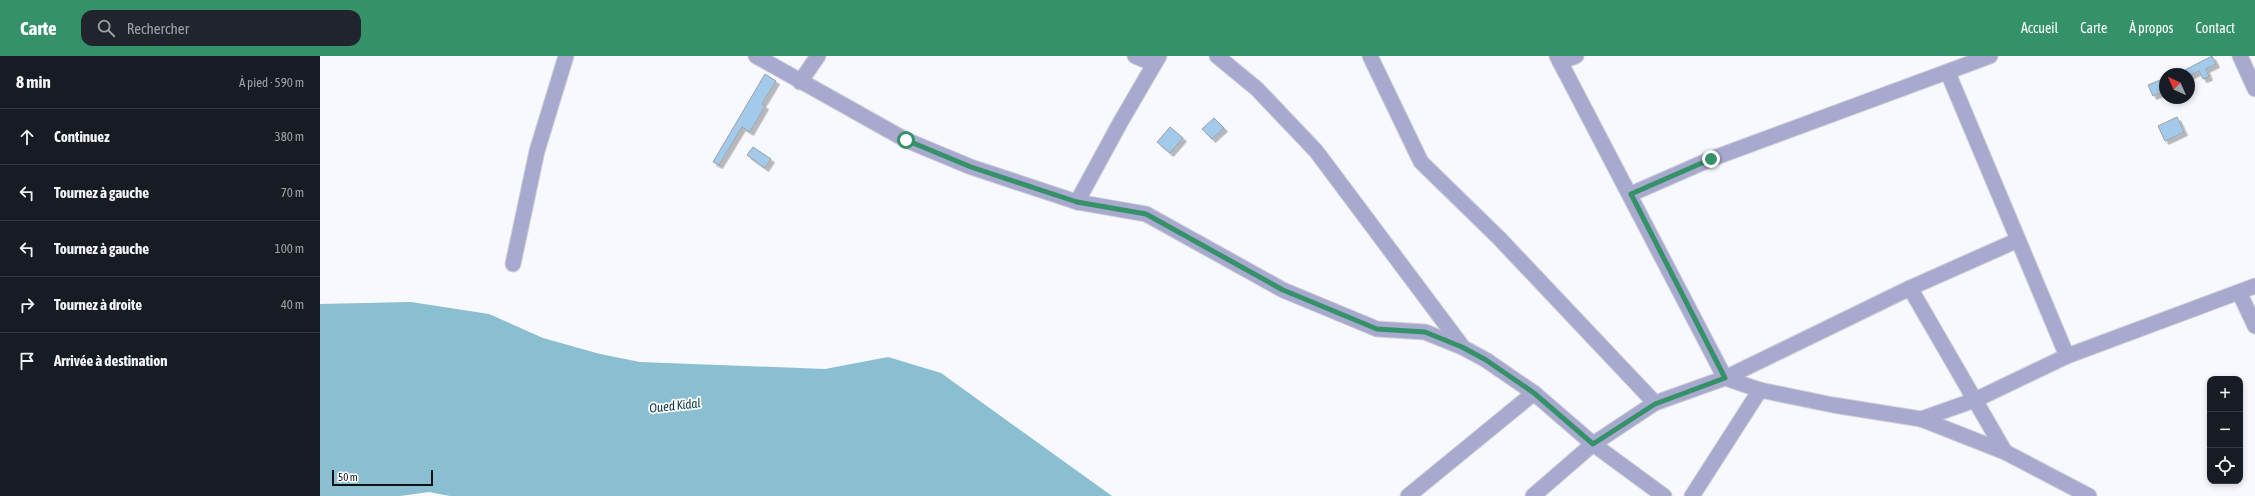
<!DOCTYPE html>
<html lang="fr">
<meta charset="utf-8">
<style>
body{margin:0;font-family:"Asap Condensed",sans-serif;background:#20242c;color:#f1f3f6}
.controls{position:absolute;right:12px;bottom:12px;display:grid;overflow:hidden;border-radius:8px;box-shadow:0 2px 6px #0003}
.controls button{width:36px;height:36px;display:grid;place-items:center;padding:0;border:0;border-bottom:1px solid #363941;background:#171b24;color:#f1f3f6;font:20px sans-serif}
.compass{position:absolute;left:1839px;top:12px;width:36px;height:36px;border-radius:50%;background:#171b24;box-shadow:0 2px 6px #0003;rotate:315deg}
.scale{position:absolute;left:12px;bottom:10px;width:101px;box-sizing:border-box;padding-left:4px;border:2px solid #111215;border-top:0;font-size:11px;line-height:14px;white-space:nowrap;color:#111215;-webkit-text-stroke:3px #fff;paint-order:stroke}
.stop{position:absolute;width:12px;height:12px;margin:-9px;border:3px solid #359168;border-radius:50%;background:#fff}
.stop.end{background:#359168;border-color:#fff;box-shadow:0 1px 4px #0008}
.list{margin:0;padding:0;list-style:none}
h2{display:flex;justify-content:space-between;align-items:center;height:52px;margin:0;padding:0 16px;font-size:17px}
h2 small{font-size:13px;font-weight:400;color:#9ea1a6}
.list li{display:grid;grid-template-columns:26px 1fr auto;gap:12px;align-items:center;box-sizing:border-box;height:56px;padding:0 16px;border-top:1px solid #363941}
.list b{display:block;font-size:15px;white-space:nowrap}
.list em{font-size:13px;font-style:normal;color:#9ea1a6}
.icon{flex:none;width:22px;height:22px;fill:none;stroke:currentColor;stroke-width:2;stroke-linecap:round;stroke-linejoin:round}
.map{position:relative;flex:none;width:1935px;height:440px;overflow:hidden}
header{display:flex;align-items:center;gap:24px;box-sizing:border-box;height:56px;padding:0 20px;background:#359168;color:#fff}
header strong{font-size:19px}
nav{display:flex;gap:22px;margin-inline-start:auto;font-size:14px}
.search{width:280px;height:36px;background:#20242c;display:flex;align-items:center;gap:10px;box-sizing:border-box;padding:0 14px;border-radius:12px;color:#9ea1a6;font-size:15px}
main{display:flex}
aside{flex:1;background:#171b24}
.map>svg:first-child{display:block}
.water{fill:#8abed1}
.building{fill:#a3caea;stroke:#9aa1a7;filter:url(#shadow)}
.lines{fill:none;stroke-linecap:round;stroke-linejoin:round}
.minor-casing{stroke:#d2d4d9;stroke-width:17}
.minor{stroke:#a8a9cf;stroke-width:15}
.route{stroke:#359168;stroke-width:5}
.labels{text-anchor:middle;stroke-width:3.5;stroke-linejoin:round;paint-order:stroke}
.water-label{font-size:13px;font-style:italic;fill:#093a48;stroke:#fff}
</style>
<header>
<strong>Carte</strong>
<div class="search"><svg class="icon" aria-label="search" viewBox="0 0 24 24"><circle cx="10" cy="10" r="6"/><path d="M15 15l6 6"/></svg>Rechercher</div>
<nav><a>Accueil</a><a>Carte</a><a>À propos</a><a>Contact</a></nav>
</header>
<main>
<aside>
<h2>8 min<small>À pied · 590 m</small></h2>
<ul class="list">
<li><svg class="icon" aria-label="ahead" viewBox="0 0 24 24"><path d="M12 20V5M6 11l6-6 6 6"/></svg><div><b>Continuez</b></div><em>380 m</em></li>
<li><svg class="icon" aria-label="left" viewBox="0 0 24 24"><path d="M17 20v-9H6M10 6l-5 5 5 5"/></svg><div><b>Tournez à gauche</b></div><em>70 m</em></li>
<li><svg class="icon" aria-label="left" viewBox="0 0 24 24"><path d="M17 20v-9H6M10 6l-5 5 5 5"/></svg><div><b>Tournez à gauche</b></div><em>100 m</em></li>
<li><svg class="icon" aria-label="right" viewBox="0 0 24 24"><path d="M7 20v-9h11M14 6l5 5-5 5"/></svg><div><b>Tournez à droite</b></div><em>40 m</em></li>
<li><svg class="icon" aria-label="arrive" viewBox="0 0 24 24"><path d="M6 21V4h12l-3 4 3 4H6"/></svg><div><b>Arrivée à destination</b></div></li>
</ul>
</aside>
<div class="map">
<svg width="1935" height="440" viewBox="0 0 1935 440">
<defs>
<filter id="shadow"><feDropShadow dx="3.5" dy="3.5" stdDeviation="0" flood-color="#0004"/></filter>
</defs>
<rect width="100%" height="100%" fill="#f7f9fe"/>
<polygon class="water" points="91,246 169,258 223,282 280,298 320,306 505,313 568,301 621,317 792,440 130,440 109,436 80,440 0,440 0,248"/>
<g class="building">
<polygon points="1892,0 1896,8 1886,13 1889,21 1883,23 1879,15 1869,20 1867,18 1865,14"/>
<polygon points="445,18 456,25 442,48 445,50 430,76 422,71 399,109 393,106"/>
<polygon points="1845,22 1845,35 1833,40 1828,29"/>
<polygon points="1857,61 1864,76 1845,85 1838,70"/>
<polygon points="894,62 904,72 892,83 882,73"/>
<polygon points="850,71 863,82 850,97 837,86"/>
<polygon points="433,91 451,103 445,112 427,99"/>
</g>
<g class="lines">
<defs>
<g id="minor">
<polyline points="436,0 586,84 651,111 757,146 826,158 963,234 1057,273 1105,276 1142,291 1166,304 1214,337 1273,388 1344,440"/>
<polyline points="815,0 834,8"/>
<polyline points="897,0 937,33 996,95 1142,290"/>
<polyline points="1050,0 1101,106 1179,182 1335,347"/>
<polyline points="1237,0 1405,322 1590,232 1698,184"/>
<polyline points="1920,0 1935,33"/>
<polyline points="1240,6 1256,0"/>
<polyline points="1628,17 1747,300"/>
<polyline points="480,26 498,0"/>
<polyline points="1311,138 1391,103 1670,0"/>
<polyline points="757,146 800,67 839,0"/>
<polyline points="193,208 217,95 246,0"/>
<polyline points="1590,232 1685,396"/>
<polyline points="1919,236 1935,270"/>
<polyline points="1601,363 1655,344 1747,300 1935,230"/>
<polyline points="1088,440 1214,337"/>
<polyline points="1213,440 1273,388 1335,347 1405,322 1440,334 1513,349 1601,363 1685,396 1769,440"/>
<polyline points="1372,440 1440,334"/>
</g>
</defs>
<use href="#minor" class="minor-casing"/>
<use href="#minor" class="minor"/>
</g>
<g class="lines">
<polyline class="route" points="586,84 651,111 757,146 826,158 963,234 1057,273 1105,276 1142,291 1166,304 1214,337 1273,388 1335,348 1405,322 1311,138 1391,103"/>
</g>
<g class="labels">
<g class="water-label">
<text transform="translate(355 349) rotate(-6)" y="5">Oued Kidal</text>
</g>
</g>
</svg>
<div class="controls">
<button>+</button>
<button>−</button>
<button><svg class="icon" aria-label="locate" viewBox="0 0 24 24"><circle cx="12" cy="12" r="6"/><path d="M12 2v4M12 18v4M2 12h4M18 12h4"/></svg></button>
</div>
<svg class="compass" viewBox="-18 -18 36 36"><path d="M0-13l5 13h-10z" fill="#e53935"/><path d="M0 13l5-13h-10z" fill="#9ea1a6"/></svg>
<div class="scale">50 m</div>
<div class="stop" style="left:586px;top:84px"></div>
<div class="stop end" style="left:1391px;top:103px"></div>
</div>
</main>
